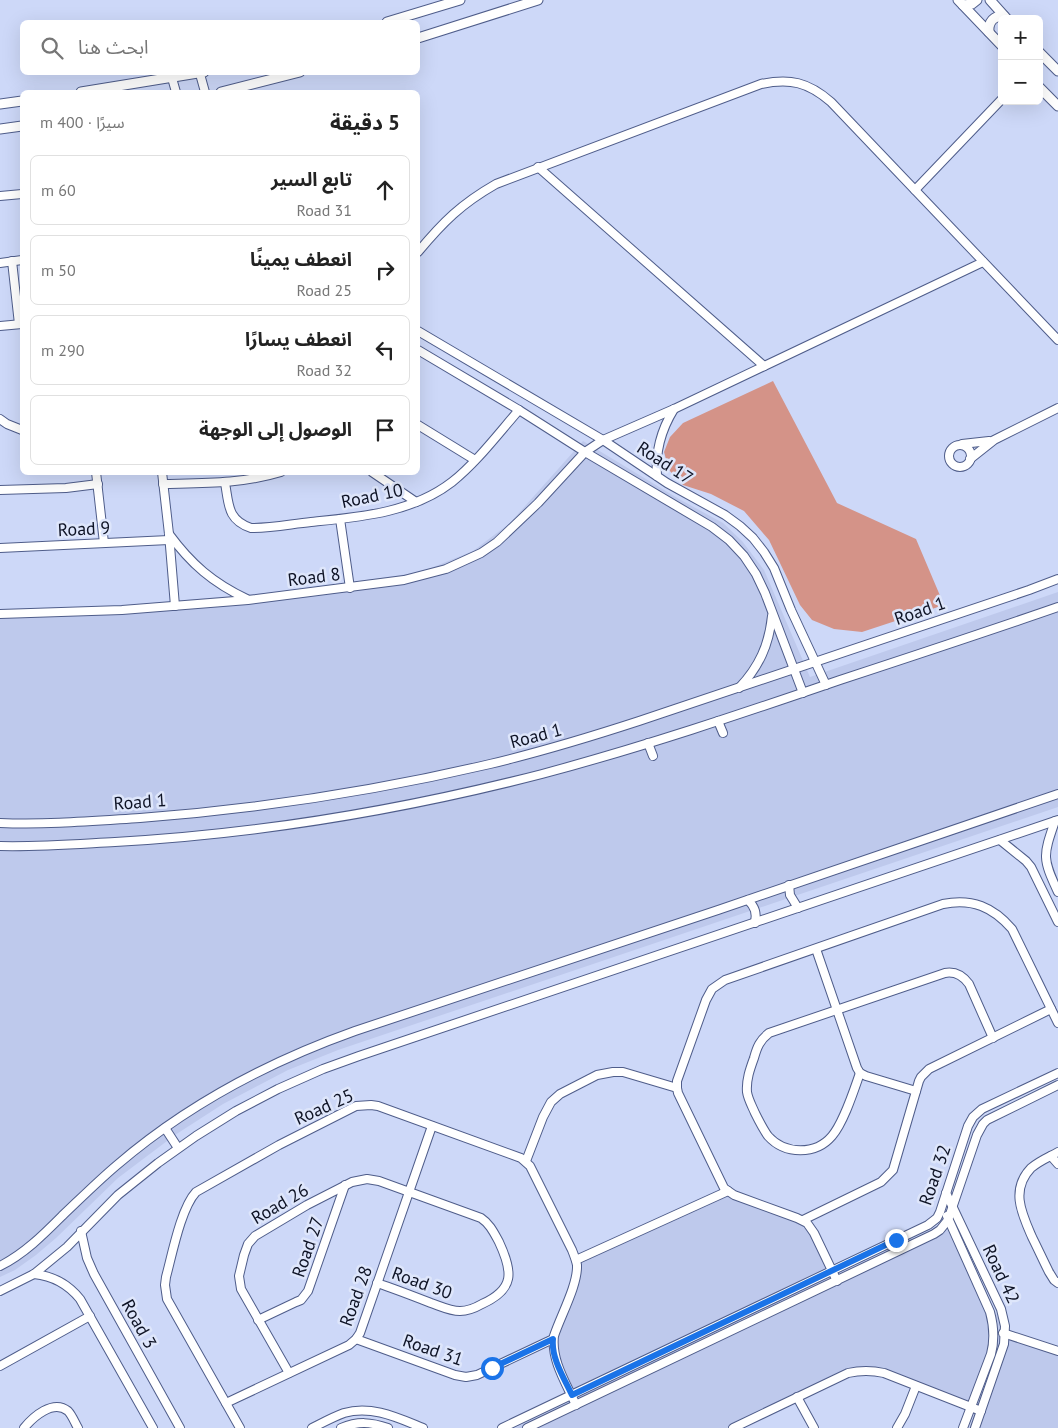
<!DOCTYPE html>
<html lang="ar">
<meta charset="utf-8">
<style>
body{margin:0;font-family:"PT Sans","Noto Sans Arabic",sans-serif;background:#f2f2f2;color:#222;direction:rtl}
.controls{position:absolute;right:15px;top:15px;display:grid;overflow:hidden;border-radius:8px;box-shadow:0 5px 20px #0002}
.controls button{width:45px;height:45px;display:grid;place-items:center;padding:0;border:0;border-bottom:1px solid #e0e0e0;background:#fff;color:#222;font:25px sans-serif}
.stop{position:absolute;width:15px;height:15px;margin:-11px;border:4px solid #1a73e8;border-radius:50%;background:#fff}
.stop.end{background:#1a73e8;border-color:#fff;box-shadow:0 1px 5px #0008}
.list{margin:0;padding:0;list-style:none}
h2{display:flex;justify-content:space-between;align-items:center;height:65px;margin:0;padding:0 20px;font-size:21px}
h2 small{font-size:16px;font-weight:400;color:#767676}
.list li{display:grid;grid-template-columns:32px 1fr auto;gap:15px;align-items:center;box-sizing:border-box;height:70px;margin:0 10px 10px;padding:0 10px;border:1px solid #e0e0e0;border-radius:8px}
.list b{display:block;font-size:19px;white-space:nowrap}
.list p{margin:0;font-size:16px;white-space:nowrap;color:#767676}
.list em{font-size:16px;font-style:normal;color:#767676}
.icon{flex:none;width:28px;height:28px;fill:none;stroke:currentColor;stroke-width:2;stroke-linecap:round;stroke-linejoin:round}
.map{position:relative;flex:none;width:1058px;height:1428px;overflow:hidden;direction:ltr}
.search{position:absolute;background:#fff;box-shadow:0 5px 20px #0002;left:20px;top:20px;width:400px;height:55px;display:flex;align-items:center;gap:12px;box-sizing:border-box;padding:0 18px;border-radius:8px;color:#767676;font-size:19px}
.panel{position:absolute;background:#fff;box-shadow:0 5px 20px #0002;left:20px;top:90px;width:400px;height:385px;border-radius:8px;direction:rtl}
.map>svg:first-child{display:block}
.built{fill:#bec9ec}
.green{fill:#d49388}
.lines{fill:none;stroke-linecap:round;stroke-linejoin:round}
.minor-casing{stroke:#4f5d8a;stroke-width:10}
.tertiary-casing{stroke:#4f5d8a;stroke-width:11}
.minor{stroke:#fff;stroke-width:8}
.tertiary{stroke:#fff;stroke-width:9}
.route{stroke:#1a73e8;stroke-width:6}
.labels{text-anchor:middle;stroke-width:5;stroke-linejoin:round;paint-order:stroke}
.street-label{font-size:18px;fill:#0e1325;stroke:#dee6fb}
</style>
<div class="map">
<svg width="1058" height="1428" viewBox="0 0 1058 1428">
<rect width="100%" height="100%" fill="#cdd8f8"/>
<g class="built">
<polygon points="583,441 679,499 723,523 742,541 764,570 810,677 1058,592 1058,807 338,1050 288,1070 223,1104 175,1135 118,1178 56,1238 36,1255 15,1270 0,1277 0,609 118,606 299,590 421,572 473,551 510,523"/>
<polygon points="729,1196 800,1221 805,1225 832,1277 931,1230 938,1225 948,1208 1000,1322 1012,1332 1058,1348 1058,1428 969,1428 977,1407 872,1368 860,1367 848,1370 727,1428 515,1428 577,1398 561,1362 555,1343 580,1263"/>
</g>
<polygon class="green" points="773,381 837,503 916,539 944,605 862,632 834,629 812,620 800,605 769,540 744,511 711,494 683,485 669,470 664,452 670,437 683,423"/>
<g class="lines">
<defs>
<g id="minor">
<polyline points="200,74 205,92"/>
<polyline points="172,78 176,92"/>
<polyline points="538,167 764,366"/>
<polyline points="915,190 1002,99"/>
<polyline points="0,196 22,194"/>
<path d="M 418,252 C 443,222 461,204 496,184 L 761,84 C 790,78 808,82 831,102 L 1058,340"/>
<polyline points="12,261 19,324"/>
<polyline points="0,263 22,260"/>
<polyline points="0,326 22,324"/>
<polyline points="418,331 603,440 667,483 725,515 740,526 753,538 764,552 774,568 791,610 826,685"/>
<polyline points="418,350 519,410 585,452 712,527 729,540 744,556 756,574 765,593 803,693"/>
<polyline points="0,419 7,424 22,430"/>
<polyline points="418,425 475,460"/>
<polyline points="962,444 989,441"/>
<circle cx="960" cy="456" r="11"/>
<polyline points="970,459 994,440 1058,408"/>
<polyline points="96,472 104,543"/>
<polyline points="162,472 169,534 175,606"/>
<polyline points="372,472 416,502"/>
<path d="M 657,476 C 655,451 661,430 674,409"/>
<path d="M 225,483 C 229,504 227,520 251,528 C 271,528 291,524 311,522 C 360,517 412,513 452,482 C 477,462 498,434 519,410"/>
<path d="M 163,484 C 203,483 242,484 281,472"/>
<polyline points="0,490 66,488 98,484"/>
<polyline points="340,519 350,588"/>
<path d="M 169,534 C 191,564 213,583 247,599"/>
<polyline points="0,548 169,540"/>
<polyline points="0,614 122,610 248,600 404,580 446,569 481,553 497,542 538,503 585,452 603,440 674,409 983,262"/>
<path d="M 739,688 C 759,667 769,645 772,616"/>
<polyline points="718,721 723,733"/>
<polyline points="648,743 653,756"/>
<path d="M 1055,821 C 1043,856 1042,858 1058,892"/>
<path d="M 0,823 C 46,825 93,821 140,818 C 258,809 375,791 490,764 C 540,752 590,737 639,721 L 1029,590 L 1058,579"/>
<polyline points="1000,840 1026,861 1031,867 1058,922"/>
<path d="M 0,846 C 38,847 77,844 115,842 C 259,834 402,810 542,774 C 643,747 741,714 840,680 C 913,656 986,632 1058,607"/>
<polyline points="789,885 790,895 798,908"/>
<path d="M 748,900 C 755,907 757,913 755,923"/>
<polyline points="816,949 857,1068 860,1073 866,1076 916,1091"/>
<path d="M 860,1073 C 854,1090 844,1122 832,1136 C 816,1155 785,1155 768,1136 C 763,1129 759,1121 755,1113 C 752,1106 748,1099 747,1092 C 746,1080 750,1069 754,1058 C 757,1047 760,1040 769,1033 L 945,973 C 956,971 963,976 969,984 L 993,1038"/>
<polyline points="165,1128 178,1148"/>
<path d="M 1058,1152 C 1049,1157 1039,1161 1031,1168 C 1010,1190 1022,1214 1032,1237 C 1038,1249 1043,1260 1049,1272 L 1054,1280 L 1058,1283"/>
<polyline points="1051,1156 1058,1164"/>
<polyline points="526,1161 543,1117 551,1102 560,1094 597,1075 613,1072 623,1072 677,1088"/>
<polyline points="946,1193 1001,1309 1005,1326 1004,1344 975,1428"/>
<path d="M 947,1216 L 990,1312 C 994,1327 995,1339 991,1354 L 963,1428"/>
<polyline points="803,1220 881,1182 893,1170 919,1081 921,1077 929,1069 1051,1009"/>
<polyline points="81,1231 87,1258 94,1274 180,1428"/>
<polyline points="576,1260 728,1191"/>
<path d="M 0,1266 C 24,1254 43,1235 62,1216 C 80,1199 98,1181 117,1165 C 187,1105 268,1062 355,1031 L 718,910 L 1058,794"/>
<path d="M 34,1274 C 54,1276 68,1284 80,1299 L 153,1428"/>
<path d="M 837,1281 L 814,1233 L 807,1223 L 797,1218 L 734,1195 L 724,1188 L 678,1093 L 677,1088 L 677,1081 L 706,1000 L 712,989 L 725,980 L 943,904 C 972,898 993,907 1012,929 L 1058,1023"/>
<polyline points="0,1291 34,1274 67,1247 118,1195 158,1163 196,1136 236,1111 278,1089 323,1069 359,1056 1058,820"/>
<polyline points="258,1320 296,1302 301,1300 308,1291 345,1185"/>
<polyline points="1003,1333 1058,1351"/>
<polyline points="356,1339 455,1375 466,1377 477,1375 553,1339"/>
<polyline points="0,1366 90,1316"/>
<path d="M 289,1373 L 241,1289 L 239,1276 L 244,1255 L 248,1244 L 255,1236 L 307,1205 L 352,1182 L 367,1179 L 379,1181 L 481,1218 C 490,1224 494,1233 499,1242 C 513,1272 515,1289 482,1304 C 475,1308 468,1311 460,1311 C 450,1311 440,1306 431,1303 C 413,1296 395,1289 377,1283"/>
<polyline points="797,1397 814,1428"/>
<polyline points="226,1403 349,1345 356,1339 360,1333 432,1126"/>
<path d="M 24,1428 C 33,1417 53,1399 68,1411 C 72,1415 75,1423 78,1428"/>
<path d="M 240,1428 L 167,1299 L 165,1285 L 166,1277 C 172,1255 181,1208 196,1192 L 279,1145 L 356,1106 L 371,1105 L 378,1106 L 521,1158 L 530,1166 L 572,1250 C 574,1255 576,1260 577,1265 C 578,1285 560,1317 554,1336 C 551,1360 566,1383 576,1405"/>
<path d="M 312,1428 C 322,1423 333,1417 344,1413 C 372,1405 398,1418 423,1428"/>
<path d="M 341,1428 C 358,1421 371,1422 388,1428"/>
<polyline points="502,1428 928,1225 937,1218 940,1212 968,1126 973,1117 982,1109 1058,1073"/>
<polyline points="527,1428 934,1234 940,1230 948,1220 977,1135 983,1124 987,1120 1058,1085"/>
<path d="M 733,1428 L 848,1373 C 861,1370 871,1370 884,1373 L 981,1411"/>
<polyline points="897,1428 905,1414 916,1386"/>
</g>
<g id="tertiary">
<polyline points="958,0 1002,46"/>
<polyline points="990,0 1007,19"/>
<polyline points="963,5 972,4 977,0"/>
<polyline points="387,22 460,0"/>
<path d="M 989,32 C 988,22 994,15 1004,16"/>
<polyline points="418,38 538,0"/>
<polyline points="1039,52 1058,71"/>
<polyline points="1039,87 1058,106"/>
<polyline points="81,92 204,72"/>
<polyline points="221,92 300,72"/>
<polyline points="0,104 22,101"/>
<polyline points="0,129 22,126"/>
</g>
</defs>
<use href="#minor" class="minor-casing"/>
<use href="#tertiary" class="tertiary-casing"/>
<use href="#minor" class="minor"/>
<use href="#tertiary" class="tertiary"/>
</g>
<g class="lines">
<path class="route" d="M 492,1368 L 553,1339 C 551,1358 564,1378 572,1395 L 896,1240"/>
</g>
<g class="labels">
<g class="street-label">
<text transform="translate(665 463) rotate(33)" y="6">Road 17</text>
<text transform="translate(372 496) rotate(-12)" y="6">Road 10</text>
<text transform="translate(84 529) rotate(-3)" y="6">Road 9</text>
<text transform="translate(314 577) rotate(-7)" y="6">Road 8</text>
<text transform="translate(920 611) rotate(-19)" y="6">Road 1</text>
<text transform="translate(536 736) rotate(-15)" y="6">Road 1</text>
<text transform="translate(140 802) rotate(-4)" y="6">Road 1</text>
<text transform="translate(324 1107) rotate(-24)" y="6">Road 25</text>
<text transform="translate(935 1175) rotate(-71)" y="6">Road 32</text>
<text transform="translate(280 1204) rotate(-30)" y="6">Road 26</text>
<text transform="translate(308 1247) rotate(-71)" y="6">Road 27</text>
<text transform="translate(1001 1274) rotate(65)" y="6">Road 42</text>
<text transform="translate(422 1283) rotate(20)" y="6">Road 30</text>
<text transform="translate(356 1296) rotate(-70)" y="6">Road 28</text>
<text transform="translate(139 1324) rotate(61)" y="6">Road 3</text>
<text transform="translate(433 1350) rotate(19)" y="6">Road 31</text>
</g>
</g>
</svg>
<div class="controls">
<button>+</button>
<button>−</button>
</div>
<div class="stop" style="left:492px;top:1368px"></div>
<div class="stop end" style="left:896px;top:1240px"></div>
<div class="search"><svg class="icon" aria-label="search" viewBox="0 0 24 24"><circle cx="10" cy="10" r="6"/><path d="M15 15l6 6"/></svg>ابحث هنا</div>
<section class="panel">
<h2>5 دقيقة<small>سيرًا · 400 m</small></h2>
<ul class="list">
<li><svg class="icon" aria-label="ahead" viewBox="0 0 24 24"><path d="M12 20V5M6 11l6-6 6 6"/></svg><div><b>تابع السير</b><p>Road 31</p></div><em>60 m</em></li>
<li><svg class="icon" aria-label="right" viewBox="0 0 24 24"><path d="M7 20v-9h11M14 6l5 5-5 5"/></svg><div><b>انعطف يمينًا</b><p>Road 25</p></div><em>50 m</em></li>
<li><svg class="icon" aria-label="left" viewBox="0 0 24 24"><path d="M17 20v-9H6M10 6l-5 5 5 5"/></svg><div><b>انعطف يسارًا</b><p>Road 32</p></div><em>290 m</em></li>
<li><svg class="icon" aria-label="arrive" viewBox="0 0 24 24"><path d="M6 21V4h12l-3 4 3 4H6"/></svg><div><b>الوصول إلى الوجهة</b></div></li>
</ul>
</section>
</div>
